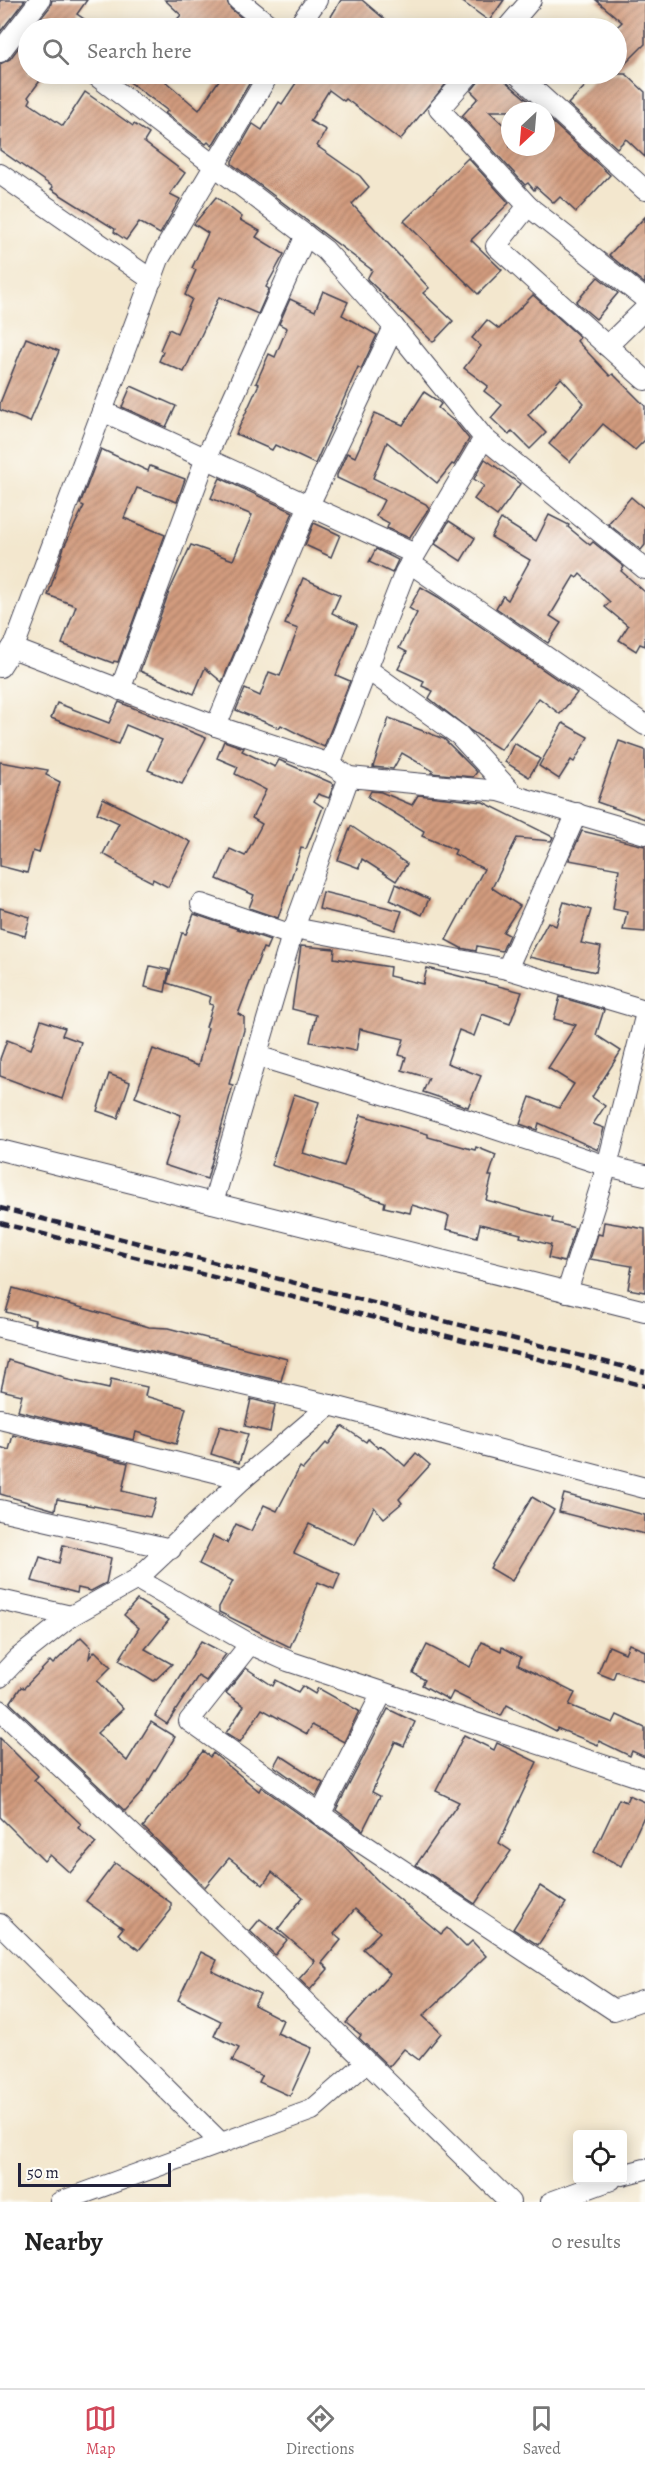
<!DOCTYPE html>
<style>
body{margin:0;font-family:Alegreya,serif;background:#f6f6f6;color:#222}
.controls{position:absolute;right:18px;bottom:18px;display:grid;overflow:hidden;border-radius:6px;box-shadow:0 3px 15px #0003}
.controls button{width:54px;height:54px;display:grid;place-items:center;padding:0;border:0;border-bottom:2px solid #e0e0e0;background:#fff;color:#222;font:30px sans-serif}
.compass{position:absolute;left:501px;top:102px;width:54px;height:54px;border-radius:50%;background:#fff;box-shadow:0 3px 15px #0003;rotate:206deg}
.scale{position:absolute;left:18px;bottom:15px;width:153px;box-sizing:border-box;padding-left:6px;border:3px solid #22223b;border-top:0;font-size:16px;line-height:21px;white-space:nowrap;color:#22223b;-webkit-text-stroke:4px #fdfcf7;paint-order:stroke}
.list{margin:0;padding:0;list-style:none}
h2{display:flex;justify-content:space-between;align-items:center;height:78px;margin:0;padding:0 24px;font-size:26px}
h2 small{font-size:20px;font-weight:400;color:#767676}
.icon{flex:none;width:33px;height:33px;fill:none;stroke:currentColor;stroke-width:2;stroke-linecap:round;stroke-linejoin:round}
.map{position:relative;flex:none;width:645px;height:2202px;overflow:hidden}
.search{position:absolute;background:#fff;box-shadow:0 3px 15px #0003;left:18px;right:18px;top:18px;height:66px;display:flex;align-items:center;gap:15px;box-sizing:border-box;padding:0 21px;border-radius:33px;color:#767676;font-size:22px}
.sheet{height:186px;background:#fff}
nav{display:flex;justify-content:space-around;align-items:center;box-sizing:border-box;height:84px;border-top:2px solid #e0e0e0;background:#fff;font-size:16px;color:#767676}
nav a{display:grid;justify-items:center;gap:3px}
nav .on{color:#d1495b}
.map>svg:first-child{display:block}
.building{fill:url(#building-hatch)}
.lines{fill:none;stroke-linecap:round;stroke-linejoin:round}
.minor-casing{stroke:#414051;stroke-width:22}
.minor{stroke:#fff;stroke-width:20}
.rail{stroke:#22223b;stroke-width:4.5;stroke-dasharray:9 4.5;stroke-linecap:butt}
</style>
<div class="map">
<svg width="645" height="2202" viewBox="0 0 645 2202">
<defs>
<pattern id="building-hatch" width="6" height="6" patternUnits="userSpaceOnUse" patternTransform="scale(1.5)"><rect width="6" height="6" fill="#d29b7e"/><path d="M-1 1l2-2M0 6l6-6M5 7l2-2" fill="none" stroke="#aa7e68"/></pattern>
</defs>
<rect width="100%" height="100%" fill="#fdfcf7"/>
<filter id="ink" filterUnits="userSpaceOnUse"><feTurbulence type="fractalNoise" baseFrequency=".0167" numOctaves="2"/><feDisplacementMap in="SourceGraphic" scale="12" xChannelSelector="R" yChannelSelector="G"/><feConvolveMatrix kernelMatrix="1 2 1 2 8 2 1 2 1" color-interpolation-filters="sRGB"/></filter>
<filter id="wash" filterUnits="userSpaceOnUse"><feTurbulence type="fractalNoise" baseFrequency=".008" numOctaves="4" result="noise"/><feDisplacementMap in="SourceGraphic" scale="24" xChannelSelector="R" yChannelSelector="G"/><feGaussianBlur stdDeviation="1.35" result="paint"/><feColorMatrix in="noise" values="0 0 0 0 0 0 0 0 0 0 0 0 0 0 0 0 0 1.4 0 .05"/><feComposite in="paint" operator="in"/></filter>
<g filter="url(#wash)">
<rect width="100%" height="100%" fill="#f3e7ce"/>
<g id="blocks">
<g class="building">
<polygon points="0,0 25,0 0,32"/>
<polygon points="52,0 87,0 77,14 97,28 33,28 50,7"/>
<polygon points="165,0 226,0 231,9 254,28 169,28 181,15"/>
<polygon points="341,0 362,0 395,28 324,28"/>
<polygon points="460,0 504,0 489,21"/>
<polygon points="596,0 645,0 645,44 616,73 616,28 622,22"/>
<polygon points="28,35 28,74 45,74 28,97 31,99 29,103 63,126 85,92 133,126 134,124 149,134 144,142 185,173 170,194 180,199 160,234 139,222 126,240 114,232 115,229 51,189 53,187 0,150 0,64 10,59"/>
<polygon points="119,74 172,74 166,82 199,110 223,74 255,74 212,146 208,142 206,144 165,113 168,111"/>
<polygon points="302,74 454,74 400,140 346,99 344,101 329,90 310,121 326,130 317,146 360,176 369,187 352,204 429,288 423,293 453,321 433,342 367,279 372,270 232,164 232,161 253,124 262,130 279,102 282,104"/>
<polygon points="482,74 497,74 540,111 489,111 510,131 510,147 546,147 546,126 551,121 610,175 576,212 560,197 554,203 536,187 534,190 528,183 525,185 462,116 478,98 471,91 479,81"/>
<polygon points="597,74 626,74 645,92 645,157 626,139 617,148 568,104"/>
<polygon points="468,158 509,203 471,240 502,270 478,294 404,221"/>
<polygon points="216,197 242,217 240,220 260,231 256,237 284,254 266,287 269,289 258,314 219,297 184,372 159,361 163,352 160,350 169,329 177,333 192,299 185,295 196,270 192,268 208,233 194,224"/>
<polygon points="645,217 645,284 609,255"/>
<polygon points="598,277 618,293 596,319 576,302"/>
<polygon points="323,291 348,302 342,315 377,335 361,369 358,367 315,464 275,445 272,450 236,434 259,384 256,383 269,354 275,357 287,328 279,324 290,299 315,311"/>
<polygon points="533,295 580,337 577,341 610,376 613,374 645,406 645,440 635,450 603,424 570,462 549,444 584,403 561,378 528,415 546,433 530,449 512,431 509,435 491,418 502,405 484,391 488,386 464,368 481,346 472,338 487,320 499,329"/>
<polygon points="26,338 59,351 30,422 0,410 0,403"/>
<polygon points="131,386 176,406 166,427 122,407"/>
<polygon points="424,392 438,401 441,404 438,408 456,423 469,439 454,465 452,464 437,483 387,442 373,478 426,504 429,508 409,538 387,528 389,523 376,516 384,500 337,478 337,475 347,453 355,457 375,413 403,425"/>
<polygon points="101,449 148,471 150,466 185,479 177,502 137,488 124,518 165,535 118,662 114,661 113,663 62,644 76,606 48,595 64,547 84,506 80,504"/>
<polygon points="485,459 520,484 497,516 474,499 484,486 474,479"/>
<polygon points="220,478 293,512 222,682 205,668 194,694 140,671 169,592 191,545 233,560 252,515 211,498"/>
<polygon points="631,497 645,509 645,545 641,550 608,524"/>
<polygon points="549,515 569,525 568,527 590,545 593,542 624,567 621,571 645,592 645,646 640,644 636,651 619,640 628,626 605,607 610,602 580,574 577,578 574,576 550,616 561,623 548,643 496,608 503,596 508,600 530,560 491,537 501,519 536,541"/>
<polygon points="449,521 475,538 461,561 435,544"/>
<polygon points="314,523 340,535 331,557 305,545"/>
<polygon points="376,549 398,560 392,573 369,562"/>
<polygon points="303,578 340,595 332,613 357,625 336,675 350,681 324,747 281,725 279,728 236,710 245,689 260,696 269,672 280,676 298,629 285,624"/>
<polygon points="421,587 438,597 577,693 560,714 539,698 501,750 471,731 429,698 433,691 422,686 424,681 398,669 407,652 399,648 417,613 409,608"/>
<polygon points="119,702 206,738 182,784 148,770 162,740 126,725 118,744 51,718 57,703 109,723"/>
<polygon points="389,718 444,739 477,772 473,777 431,773 433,771 402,753 393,769 373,767"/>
<polygon points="563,723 588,737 574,762 571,760 559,779 539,766"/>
<polygon points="224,741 244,748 242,751 275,767 279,760 334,784 329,798 318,794 314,801 323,807 306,849 301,848 278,918 249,908 254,895 217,879 230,849 245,856 262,824 252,818 266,790 235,774 238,767 217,758"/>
<polygon points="619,741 645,750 645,819 597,802"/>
<polygon points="514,743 540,759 529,777 505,762"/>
<polygon points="0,762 48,770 46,775 60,782 39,853 33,851 27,873 0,866"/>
<polygon points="371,791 381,792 412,805 418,795 483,802 553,837 551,841 517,838 492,888 520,906 503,932 509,935 502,951 477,946 476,951 461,948 446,940 484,869 454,854 456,850 422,836 424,831 368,797"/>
<polygon points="103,798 191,842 168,887 153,879 152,882 117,864 118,862 103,854 119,823 97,813"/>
<polygon points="351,826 407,864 396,881 362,859 359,868 338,860"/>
<polygon points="582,831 645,846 645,932 623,930 627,912 613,909 619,869 569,860"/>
<polygon points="396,884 429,899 422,915 390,900"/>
<polygon points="323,892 402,911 395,930 357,916 357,918 319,909"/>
<polygon points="564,902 591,910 581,943 601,947 596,972 529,957 548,922 556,926"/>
<polygon points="0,908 30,917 25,936 0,929"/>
<polygon points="194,914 270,940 266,949 263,948 238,1014 244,1017 244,1030 229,1084 233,1085 207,1179 164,1165 181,1115 135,1097 153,1049 198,1066 208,1028 206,1027 213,1005 209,1004 211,997 167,983 182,933 186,934"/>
<polygon points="301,946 335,949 334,958 390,967 389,976 423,984 427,968 522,992 510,1024 482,1014 474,1036 459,1030 447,1063 481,1076 468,1107 423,1092 429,1078 402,1070 406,1057 399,1055 404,1039 360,1029 356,1051 310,1042 316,1015 292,1009"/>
<polygon points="150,966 169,970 165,992 145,987"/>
<polygon points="560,997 604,1010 596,1035 621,1051 592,1097 605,1106 593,1124 604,1128 598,1150 539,1123 537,1130 520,1124 530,1097 559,1108 574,1084 548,1068 576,1025 554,1019"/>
<polygon points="41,1020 65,1028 62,1035 81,1042 62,1099 0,1076 0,1059 7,1040 31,1049"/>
<polygon points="109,1074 130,1082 118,1118 97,1111"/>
<polygon points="294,1094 319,1102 303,1153 344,1166 361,1115 428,1134 428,1137 475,1150 476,1147 496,1155 489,1176 492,1176 486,1200 553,1218 552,1222 575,1228 564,1262 548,1258 551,1245 520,1237 521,1234 480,1224 477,1237 446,1229 449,1216 412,1205 410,1213 384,1207 385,1202 271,1165"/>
<polygon points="604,1222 645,1229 645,1292 628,1289 632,1266 590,1259 598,1234 602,1235"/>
<polygon points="13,1288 149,1327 168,1328 287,1359 281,1381 34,1324 35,1320 6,1312"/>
<polygon points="8,1360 64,1377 64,1379 109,1389 111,1379 147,1387 145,1396 186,1408 176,1444 136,1432 134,1440 18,1411 22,1395 1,1390"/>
<polygon points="251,1399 275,1405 270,1432 245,1426"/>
<polygon points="220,1426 248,1434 239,1463 211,1454"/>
<polygon points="342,1426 366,1442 368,1439 378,1448 380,1446 388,1451 405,1466 416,1453 430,1465 399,1499 402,1503 384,1518 374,1507 355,1545 309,1524 294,1553 340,1574 334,1589 318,1582 290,1647 219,1612 219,1607 233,1581 199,1564 213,1536 227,1543 236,1524 251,1531 264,1505 277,1511 300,1467 303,1469 326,1443 328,1445"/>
<polygon points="13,1435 128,1463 122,1491 156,1499 150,1517 57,1499 55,1510 0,1494 0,1447 9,1450"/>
<polygon points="564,1494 645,1515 645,1534 559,1512"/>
<polygon points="532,1497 554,1510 512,1581 490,1568"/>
<polygon points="63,1545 111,1558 106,1583 91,1591 78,1588 77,1593 32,1581 40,1557 59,1563"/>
<polygon points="137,1600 169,1620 145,1649 172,1664 154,1681 119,1660 139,1628 124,1615"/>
<polygon points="81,1637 91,1647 89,1658 95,1651 111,1667 97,1681 123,1709 97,1733 127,1761 151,1722 175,1737 142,1792 125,1811 10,1703 21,1687 24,1688 50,1661 53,1664"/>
<polygon points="201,1641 226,1654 206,1681 198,1676 167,1724 155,1716"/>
<polygon points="482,1642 501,1651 502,1647 521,1657 518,1665 575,1693 569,1705 613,1723 617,1715 645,1728 645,1757 632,1751 630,1756 599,1741 598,1745 557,1728 556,1731 507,1705 501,1716 453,1692 449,1700 422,1685 425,1680 413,1673 427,1645 470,1667"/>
<polygon points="629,1644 645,1651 645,1682 616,1671 613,1679 598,1673 609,1646 625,1653"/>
<polygon points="246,1668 273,1686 276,1680 298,1692 302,1686 315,1694 318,1688 359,1711 344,1742 312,1725 307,1734 262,1709 240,1742 226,1733 244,1706 226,1693"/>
<polygon points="388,1709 415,1722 404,1746 395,1742 372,1792 380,1796 363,1830 336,1810"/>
<polygon points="464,1735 494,1750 497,1743 537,1762 499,1843 511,1851 475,1904 416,1865 459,1802 436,1791"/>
<polygon points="0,1738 38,1776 34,1780 81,1824 78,1828 96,1843 70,1873 50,1855 44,1861 0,1817"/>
<polygon points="203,1751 210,1757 213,1753 259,1791 261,1787 342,1844 379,1882 441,1934 447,1928 466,1947 472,1941 486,1956 423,2016 441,2033 419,2060 404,2049 389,2067 359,2038 361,2035 346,2023 390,1974 363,1949 380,1932 355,1909 334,1934 341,1940 322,1963 328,1969 310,1990 299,1979 315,1961 278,1929 303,1897 272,1872 263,1885 229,1858 205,1887 143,1827"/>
<polygon points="280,1755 323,1783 316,1796 274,1766"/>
<polygon points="629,1795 645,1802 645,1814 621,1866 594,1852 619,1799 626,1802"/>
<polygon points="115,1863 171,1903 171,1910 139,1950 118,1934 123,1928 86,1901"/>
<polygon points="540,1886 566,1903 538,1945 513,1929"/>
<polygon points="260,1919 287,1940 275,1955 250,1931"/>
<polygon points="201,1952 217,1960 212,1971 260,1994 254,2005 283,2020 277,2033 312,2048 290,2096 259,2082 262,2076 232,2061 239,2048 214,2036 221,2021 178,2000"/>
</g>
</g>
</g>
<g filter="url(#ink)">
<use href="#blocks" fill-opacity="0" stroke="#414051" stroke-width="1.5"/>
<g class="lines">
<defs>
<g id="minor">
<polyline points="238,0 273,28"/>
<polyline points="297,28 317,0"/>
<polyline points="507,28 531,0"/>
<polyline points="0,52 40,0"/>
<polyline points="94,74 325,250 394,327 484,438 645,569"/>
<polyline points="470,74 439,109 528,206 645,299"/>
<polyline points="517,74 645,190"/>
<polyline points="0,174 152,280"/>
<polyline points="528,206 496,246 645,380"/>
<polyline points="607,346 645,309"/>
<polyline points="102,411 415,554"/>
<polyline points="410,563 645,725"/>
<polyline points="12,648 216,726"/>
<polyline points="0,667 16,642 159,259 269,74"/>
<polyline points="367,669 459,735 515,796"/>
<polyline points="120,690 206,458 306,235"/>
<polyline points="330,764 216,726 309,505 394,327"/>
<polyline points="349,777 499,791 645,834"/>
<polyline points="201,904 292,935"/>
<polyline points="294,928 507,969 645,1010"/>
<polyline points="507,969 577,813"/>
<polyline points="257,1056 459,1117 607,1166 645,1175"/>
<polyline points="0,1150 645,1311"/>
<polyline points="213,1203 294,928 349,777 330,764 405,572 484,438"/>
<polyline points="567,1292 607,1166 645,1017"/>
<polyline points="0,1328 330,1405 645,1488"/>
<polyline points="0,1419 243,1479"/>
<polyline points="0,1510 171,1549"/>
<polyline points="137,1579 250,1644 288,1661 645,1779"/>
<polyline points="0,1600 71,1616"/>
<polyline points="250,1644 189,1721 351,1836 614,2010 645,1999"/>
<polyline points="0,1677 18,1658 71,1616 137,1579 243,1479 330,1405"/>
<polyline points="0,1710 162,1862 510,2202"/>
<polyline points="320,1815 382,1693"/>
<polyline points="0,1924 221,2143"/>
<polyline points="622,2175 645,2169"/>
<polyline points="60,2202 312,2110 366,2063"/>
<polyline points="551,2202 611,2180"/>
</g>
</defs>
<use href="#minor" class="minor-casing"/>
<use href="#minor" class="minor"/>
<g class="rail">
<polyline points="0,1208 645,1372"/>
<polyline points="0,1223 645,1386"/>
</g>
</g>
</g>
</svg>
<div class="controls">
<button><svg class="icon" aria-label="locate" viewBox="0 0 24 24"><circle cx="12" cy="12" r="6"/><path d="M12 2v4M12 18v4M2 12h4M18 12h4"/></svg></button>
</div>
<svg class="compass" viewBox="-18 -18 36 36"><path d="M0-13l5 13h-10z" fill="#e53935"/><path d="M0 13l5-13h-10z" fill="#767676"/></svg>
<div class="scale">50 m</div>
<div class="search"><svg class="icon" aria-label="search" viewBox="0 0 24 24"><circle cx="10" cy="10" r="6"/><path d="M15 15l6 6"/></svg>Search here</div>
</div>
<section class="sheet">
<h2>Nearby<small>0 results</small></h2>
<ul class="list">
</ul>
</section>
<nav>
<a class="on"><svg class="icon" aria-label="map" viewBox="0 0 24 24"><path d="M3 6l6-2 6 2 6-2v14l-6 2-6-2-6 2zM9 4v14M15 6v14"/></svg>Map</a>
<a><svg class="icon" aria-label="directions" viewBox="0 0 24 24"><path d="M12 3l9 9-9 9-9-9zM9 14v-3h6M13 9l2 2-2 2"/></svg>Directions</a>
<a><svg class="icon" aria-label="saved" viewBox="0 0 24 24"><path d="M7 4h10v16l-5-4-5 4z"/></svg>Saved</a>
</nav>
